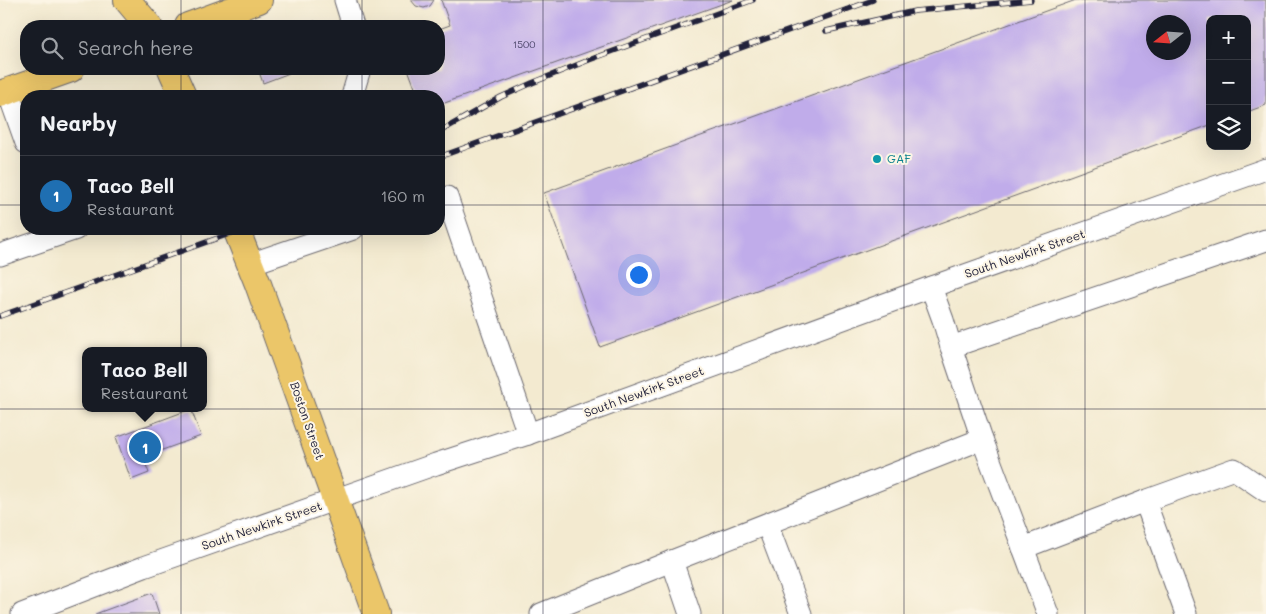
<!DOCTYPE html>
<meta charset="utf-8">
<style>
body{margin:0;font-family:Mali,sans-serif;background:#242831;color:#f1f3f6}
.controls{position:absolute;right:15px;top:15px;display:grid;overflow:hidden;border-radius:10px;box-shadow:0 5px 20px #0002}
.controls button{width:45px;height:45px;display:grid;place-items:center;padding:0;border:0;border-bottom:1px solid #363941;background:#171b24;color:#f1f3f6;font:25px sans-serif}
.compass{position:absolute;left:1146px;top:15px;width:45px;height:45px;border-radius:50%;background:#171b24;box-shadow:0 5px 20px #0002;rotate:253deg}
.you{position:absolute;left:638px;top:274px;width:18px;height:18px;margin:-12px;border:4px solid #fff;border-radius:50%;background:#1a73e8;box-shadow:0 0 0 8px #1a73e833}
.badge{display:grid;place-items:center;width:32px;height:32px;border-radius:50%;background:#1f6fb2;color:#fff;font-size:16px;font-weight:700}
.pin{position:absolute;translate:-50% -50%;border:2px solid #fff;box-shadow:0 1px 5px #0006}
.popup{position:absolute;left:82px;top:347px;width:125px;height:65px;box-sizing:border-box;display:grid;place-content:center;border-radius:10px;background:#171b24;filter:drop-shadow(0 1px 4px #0005);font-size:16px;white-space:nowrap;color:#9ea1a6}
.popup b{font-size:19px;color:#f1f3f6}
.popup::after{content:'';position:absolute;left:50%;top:100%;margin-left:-10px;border:10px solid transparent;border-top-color:#171b24}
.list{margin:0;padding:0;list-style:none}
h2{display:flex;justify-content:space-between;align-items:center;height:65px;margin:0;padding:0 20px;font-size:21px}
h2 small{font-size:16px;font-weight:400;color:#9ea1a6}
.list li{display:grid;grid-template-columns:32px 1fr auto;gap:15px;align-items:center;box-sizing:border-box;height:80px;padding:0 20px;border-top:1px solid #363941}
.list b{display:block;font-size:19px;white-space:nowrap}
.list p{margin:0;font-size:16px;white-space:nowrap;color:#9ea1a6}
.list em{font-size:16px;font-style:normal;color:#9ea1a6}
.icon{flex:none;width:28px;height:28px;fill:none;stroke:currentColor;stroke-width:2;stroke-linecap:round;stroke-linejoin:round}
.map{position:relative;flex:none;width:1266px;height:614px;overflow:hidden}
.search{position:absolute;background:#171b24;box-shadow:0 5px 20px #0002;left:20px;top:20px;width:425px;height:55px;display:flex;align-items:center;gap:12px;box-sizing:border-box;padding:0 18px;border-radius:20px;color:#9ea1a6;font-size:19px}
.panel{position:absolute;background:#171b24;box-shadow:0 5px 20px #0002;left:20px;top:90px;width:425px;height:145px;border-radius:20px}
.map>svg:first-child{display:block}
.building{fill:#c0acea;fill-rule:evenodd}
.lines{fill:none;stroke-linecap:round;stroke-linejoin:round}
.minor-casing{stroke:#6b686f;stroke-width:23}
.major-casing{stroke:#6b686f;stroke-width:28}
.minor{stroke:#fff;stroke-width:21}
.major{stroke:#ebc669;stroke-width:26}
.rail-casing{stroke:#22223b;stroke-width:5.5}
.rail{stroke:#fcf5e5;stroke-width:4;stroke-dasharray:11;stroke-linecap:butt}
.grid{fill:none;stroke:#22223b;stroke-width:1;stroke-opacity:0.55}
.culture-dot{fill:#0f9aa8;stroke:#fcf5e5;stroke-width:2}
.labels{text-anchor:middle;stroke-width:4;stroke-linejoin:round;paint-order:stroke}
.number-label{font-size:10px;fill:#4a4467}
.culture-label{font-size:12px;fill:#0d838f;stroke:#fcf5e5;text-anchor:start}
.street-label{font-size:12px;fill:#22223b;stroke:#fcf5e5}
</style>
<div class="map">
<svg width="1266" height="614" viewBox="0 0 1266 614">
<rect width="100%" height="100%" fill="#fcf5e5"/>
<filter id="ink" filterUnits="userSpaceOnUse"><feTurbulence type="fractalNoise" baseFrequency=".02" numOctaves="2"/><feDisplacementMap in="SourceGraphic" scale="10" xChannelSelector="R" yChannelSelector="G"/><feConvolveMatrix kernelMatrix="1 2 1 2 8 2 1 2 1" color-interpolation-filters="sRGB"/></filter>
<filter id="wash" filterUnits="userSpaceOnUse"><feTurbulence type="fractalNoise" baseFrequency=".0096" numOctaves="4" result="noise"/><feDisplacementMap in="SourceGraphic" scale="20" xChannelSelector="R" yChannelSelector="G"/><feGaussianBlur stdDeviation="1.12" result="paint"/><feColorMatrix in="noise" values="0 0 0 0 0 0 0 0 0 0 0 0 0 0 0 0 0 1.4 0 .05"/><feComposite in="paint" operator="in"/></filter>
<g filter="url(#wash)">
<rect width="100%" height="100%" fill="#f3ead0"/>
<g id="blocks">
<g class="building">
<polygon points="411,0 434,0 430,6 424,8 416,6"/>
<polygon points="441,0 733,0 439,105 439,96 418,96 408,69 439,69 439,29 450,25"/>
<path d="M 1076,0 L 1266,0 L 1266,105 L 1247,112 L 1247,19 L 1210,19 L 1210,125 L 600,347 L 544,193 ZM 1154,22 L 1184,22 L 1184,52 L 1154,52 Z"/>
<polygon points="315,21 317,26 302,26"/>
<polygon points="258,69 300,69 263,83"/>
<polygon points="191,409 201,436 143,457 149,473 131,480 116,437"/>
<polygon points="152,593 159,614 95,614"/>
</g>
</g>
</g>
<g filter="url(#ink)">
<use href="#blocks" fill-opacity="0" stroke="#6b686f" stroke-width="1"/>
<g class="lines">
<defs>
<g id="minor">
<polyline points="345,0 353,26"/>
<polyline points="8,92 26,143"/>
<polyline points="352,96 360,69"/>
<polyline points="439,200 447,197 528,434"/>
<polyline points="0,255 76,229"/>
<polyline points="250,264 353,229"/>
<polyline points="951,347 1266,240"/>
<polyline points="982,439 1048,614"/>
<polyline points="1145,501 1234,469 1266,491"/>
<polyline points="767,524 801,614"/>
<polyline points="1023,548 1145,501 1186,614"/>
<polyline points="672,561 690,614"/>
<polyline points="22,614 144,567 436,464 528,434 931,287 1266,169"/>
<polyline points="541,614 672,561 982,439 951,347 943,320 931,287"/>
</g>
<g id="major">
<polyline points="127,0 149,26"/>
<polyline points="188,26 259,0"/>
<polyline points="171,69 183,96"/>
<polyline points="0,94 71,69"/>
<polyline points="236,229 258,284 376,614"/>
</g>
</defs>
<use href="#minor" class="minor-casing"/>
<use href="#major" class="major-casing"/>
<use href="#minor" class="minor"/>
<use href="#major" class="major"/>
<defs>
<g id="rail">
<polyline points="826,31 915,11 1031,0"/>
<polyline points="439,132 501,97 532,83 589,60 753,0"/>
<polyline points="439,157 873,0"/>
<polyline points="0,316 243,229"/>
</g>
</defs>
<use href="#rail" class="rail-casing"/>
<use href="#rail" class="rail"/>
</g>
</g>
<path class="grid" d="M 181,0 L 181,26M 362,0 L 362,26M 543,0 L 543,614M 723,0 L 723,614M 904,0 L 904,614M 1085,0 L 1085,614M 181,69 L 181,96M 362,69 L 362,96M 0,205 L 26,205M 439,205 L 1266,205M 181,229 L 181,614M 362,229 L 362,614M 0,409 L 1266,409"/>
<circle class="culture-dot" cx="877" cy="159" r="5"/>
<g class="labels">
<g class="number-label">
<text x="524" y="48">1500</text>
</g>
<g class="culture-label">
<text x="887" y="163">GAF</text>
</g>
<g class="street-label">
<text transform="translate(1025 254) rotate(-19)" y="4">South Newkirk Street</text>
<text transform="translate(644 392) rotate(-20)" y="4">South Newkirk Street</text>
<text transform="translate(307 421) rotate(71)" y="4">Boston Street</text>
<text transform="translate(262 526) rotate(-19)" y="4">South Newkirk Street</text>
</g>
</g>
</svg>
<div class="controls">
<button>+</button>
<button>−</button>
<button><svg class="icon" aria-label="layers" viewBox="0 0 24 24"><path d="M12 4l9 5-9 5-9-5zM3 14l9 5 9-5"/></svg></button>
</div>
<svg class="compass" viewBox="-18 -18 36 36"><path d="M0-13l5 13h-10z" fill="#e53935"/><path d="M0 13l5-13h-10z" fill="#9ea1a6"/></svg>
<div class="you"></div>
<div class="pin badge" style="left:145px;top:447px">1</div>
<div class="popup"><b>Taco Bell</b>Restaurant</div>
<div class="search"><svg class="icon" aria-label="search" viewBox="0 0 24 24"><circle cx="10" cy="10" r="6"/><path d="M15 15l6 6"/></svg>Search here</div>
<section class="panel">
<h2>Nearby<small></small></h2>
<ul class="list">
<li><span class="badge">1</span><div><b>Taco Bell</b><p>Restaurant</p></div><em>160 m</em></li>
</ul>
</section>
</div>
